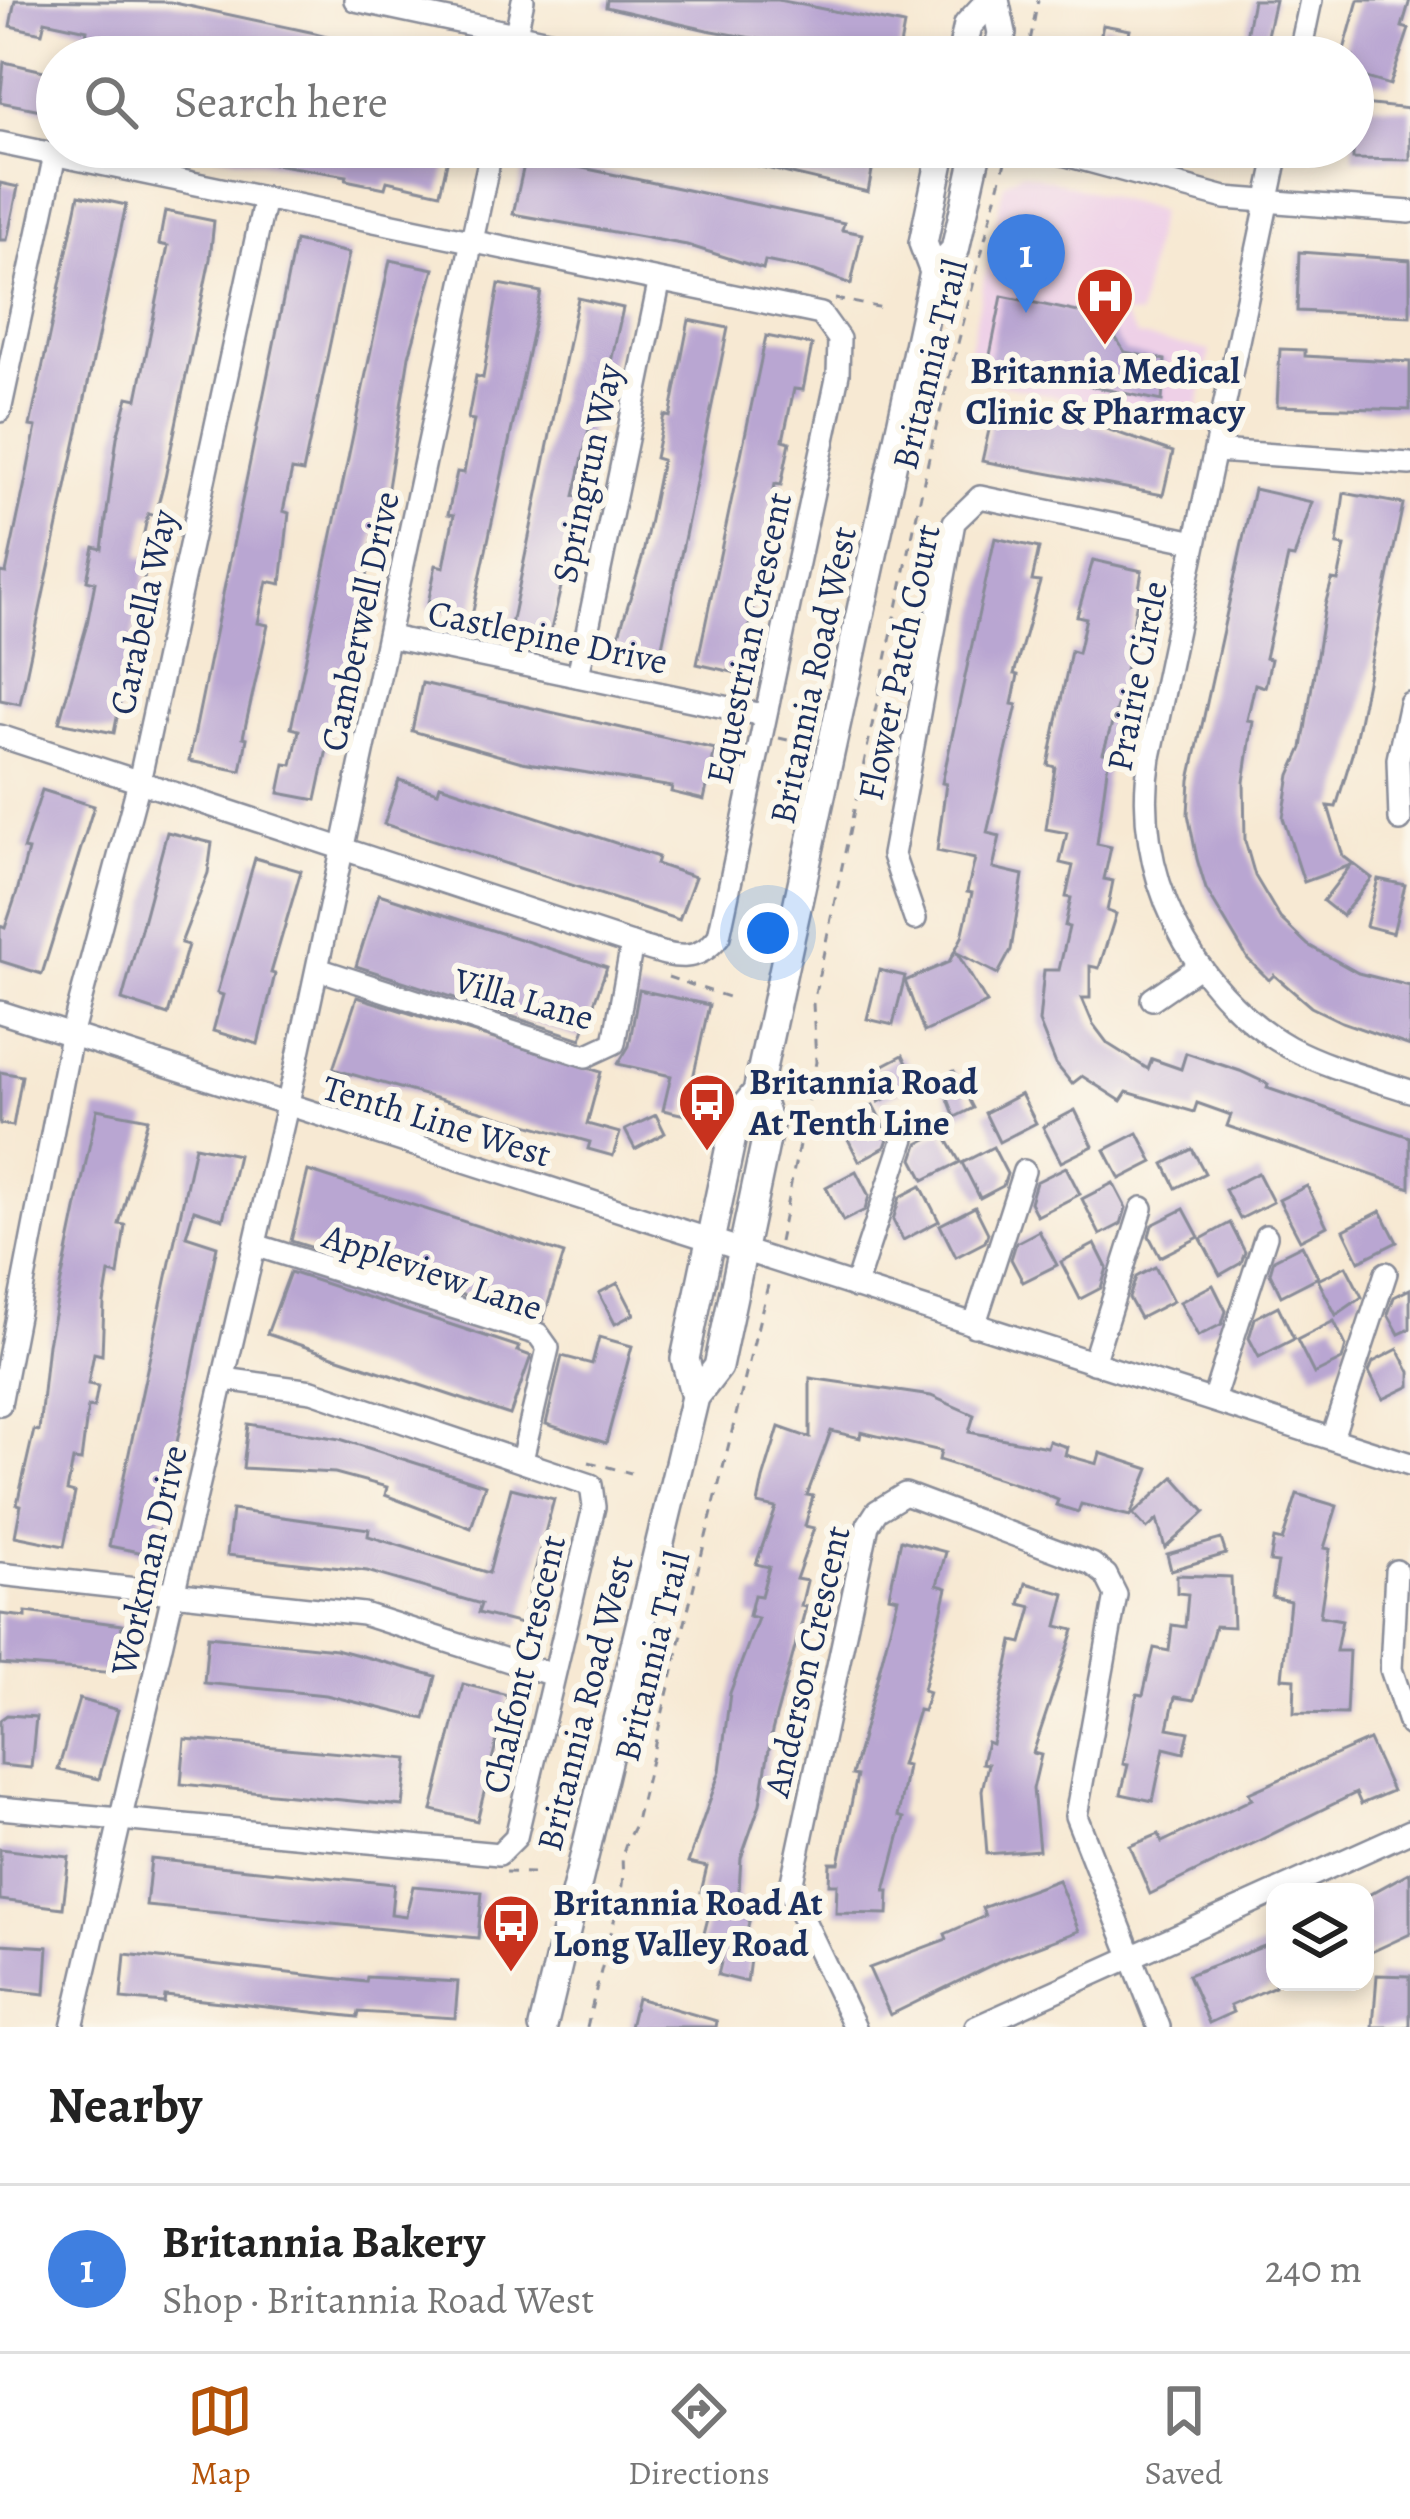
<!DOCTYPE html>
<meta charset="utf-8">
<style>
body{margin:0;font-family:Alegreya,serif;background:#f6f6f6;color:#222}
.controls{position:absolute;right:36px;bottom:36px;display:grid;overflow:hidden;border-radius:24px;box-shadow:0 6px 18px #0003}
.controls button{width:108px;height:108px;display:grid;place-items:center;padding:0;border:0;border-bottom:3px solid #e0e0e0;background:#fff;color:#222;font:60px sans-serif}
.you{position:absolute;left:768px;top:933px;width:42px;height:42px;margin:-30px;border:9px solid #fff;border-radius:50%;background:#1a73e8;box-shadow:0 0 0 18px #1a73e833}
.badge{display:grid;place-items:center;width:78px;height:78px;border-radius:50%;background:#b45309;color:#fff;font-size:39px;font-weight:700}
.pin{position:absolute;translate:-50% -99px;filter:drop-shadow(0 3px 6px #0008)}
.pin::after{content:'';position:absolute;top:63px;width:42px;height:36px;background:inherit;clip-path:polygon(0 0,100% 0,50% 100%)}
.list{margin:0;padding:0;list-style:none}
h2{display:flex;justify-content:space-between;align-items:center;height:156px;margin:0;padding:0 48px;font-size:51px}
h2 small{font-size:39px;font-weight:400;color:#767676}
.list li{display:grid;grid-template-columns:78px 1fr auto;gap:36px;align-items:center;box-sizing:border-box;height:168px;padding:0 48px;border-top:3px solid #e0e0e0}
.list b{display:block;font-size:45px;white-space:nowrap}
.list p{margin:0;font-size:39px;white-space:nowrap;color:#767676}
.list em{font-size:39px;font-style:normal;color:#767676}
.icon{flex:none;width:66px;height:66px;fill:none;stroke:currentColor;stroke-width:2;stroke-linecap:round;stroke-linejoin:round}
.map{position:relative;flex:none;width:1410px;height:2027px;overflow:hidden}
.search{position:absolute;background:#fff;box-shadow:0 6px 18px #0003;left:36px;right:36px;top:36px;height:132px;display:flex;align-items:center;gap:30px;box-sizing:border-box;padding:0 42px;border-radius:66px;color:#767676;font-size:45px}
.sheet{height:324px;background:#fff}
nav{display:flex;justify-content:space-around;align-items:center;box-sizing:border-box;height:168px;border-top:3px solid #e0e0e0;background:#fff;font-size:33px;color:#767676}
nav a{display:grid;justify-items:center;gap:6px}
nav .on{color:#b45309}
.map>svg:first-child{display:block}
.built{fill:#eed0e7}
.building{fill:#b9a6d2}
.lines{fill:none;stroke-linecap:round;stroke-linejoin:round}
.minor-casing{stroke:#898c98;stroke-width:26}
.major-casing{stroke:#898c98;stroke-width:32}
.path{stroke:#898c98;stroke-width:3;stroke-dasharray:9 9;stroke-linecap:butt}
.minor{stroke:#fff;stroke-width:21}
.major{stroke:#fff;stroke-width:27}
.labels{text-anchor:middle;stroke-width:12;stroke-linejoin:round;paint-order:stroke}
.street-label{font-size:36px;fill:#1b2f5e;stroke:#fbf7ec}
.poi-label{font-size:36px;font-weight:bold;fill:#1b2f5e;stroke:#fbf7ec;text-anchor:start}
</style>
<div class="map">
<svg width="1410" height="2027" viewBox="0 0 1410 2027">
<rect width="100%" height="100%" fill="#fbf7ec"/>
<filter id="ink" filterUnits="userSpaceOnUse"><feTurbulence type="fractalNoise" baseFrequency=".00833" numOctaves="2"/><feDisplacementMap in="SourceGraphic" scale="24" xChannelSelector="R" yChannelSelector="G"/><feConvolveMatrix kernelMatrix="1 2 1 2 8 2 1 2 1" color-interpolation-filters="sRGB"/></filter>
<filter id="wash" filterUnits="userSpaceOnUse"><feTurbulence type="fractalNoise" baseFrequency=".004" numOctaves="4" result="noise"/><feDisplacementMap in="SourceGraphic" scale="48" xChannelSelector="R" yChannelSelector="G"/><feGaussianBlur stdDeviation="2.7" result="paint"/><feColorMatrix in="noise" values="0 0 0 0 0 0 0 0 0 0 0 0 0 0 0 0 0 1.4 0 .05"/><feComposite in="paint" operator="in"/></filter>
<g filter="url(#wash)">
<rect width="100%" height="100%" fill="#f7e9d3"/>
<polygon class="built" points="1022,172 1159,211 1139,316 1122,314 1137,336 1210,351 1195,425 964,377 1004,183"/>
<g id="blocks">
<g class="building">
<polygon points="15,0 170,2 315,33 381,50 380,57 199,57 201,47 158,38 155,56 86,36 87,30 45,21 42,33 10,26"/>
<polygon points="607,0 778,0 904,25 898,57 857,57 707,30 606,7"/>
<polygon points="1253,0 1275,0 1262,57 1242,57"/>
<polygon points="1358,0 1410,0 1402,27 1409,29 1390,85 1353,74 1353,57 1342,57"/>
<polygon points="1103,25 1130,30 1124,57 1096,57"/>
<polygon points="4,62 57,74 51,112 0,102"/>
<polygon points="1353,103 1410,109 1410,160 1353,159"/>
<polygon points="215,147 390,147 448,158 440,193 387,181 385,188 346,180 347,176 214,154"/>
<polygon points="707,147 864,147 876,149 868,192 707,154"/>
<polygon points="526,156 844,223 842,230 862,234 851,284 815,271 765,261 763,269 687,245 513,214"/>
<polygon points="0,183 18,187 7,240 0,240"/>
<polygon points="79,195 126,205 20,704 0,700 0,572 6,573 26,478 36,427 30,426"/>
<polygon points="165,211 214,221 210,259 165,478 155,516 148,514 139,556 148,558 114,733 59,722 87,624 95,582 87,580 94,547 102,549 117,437 128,397 137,399 168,246 159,244"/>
<polygon points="295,241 349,253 303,472 292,470 283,511 289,513 281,584 267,581 258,623 268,625 243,737 247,738 241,771 189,761"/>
<polygon points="1299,252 1410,260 1410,316 1297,311"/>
<polygon points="390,260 434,269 409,356 386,500 379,499 357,642 345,691 340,689 316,800 279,793 285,764 292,765 299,730 291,728"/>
<polygon points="499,284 541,292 472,616 427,608 436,565 444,567 454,515 448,514 457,472 464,473 474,420 468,419 476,376 483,378"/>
<polygon points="1002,296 1102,317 1125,352 1165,360 1162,401 988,365"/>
<polygon points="578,298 623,308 603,398 596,396 585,448 574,496 582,497 550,634 511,625"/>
<polygon points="689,320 728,328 660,656 615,647 642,559 662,460 655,458 664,415 670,417"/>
<polygon points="766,336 812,345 803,390 794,389 783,440 790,442 781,485 775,484 741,674 697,664"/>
<polygon points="1280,349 1305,350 1305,356 1410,362 1410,410 1277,406"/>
<polygon points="994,408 1084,421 1173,452 1163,495 982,461"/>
<polygon points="1254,489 1312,502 1294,558 1288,557 1265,658 1271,659 1265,687 1255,684 1247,720 1253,721 1244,782 1245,841 1255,876 1280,918 1308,945 1358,973 1410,986 1410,1046 1342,1022 1311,1007 1274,975 1269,980 1248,959 1206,889 1197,859 1188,814 1190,780"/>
<polygon points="1344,493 1403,504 1353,751 1336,807 1328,806 1343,856 1372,878 1342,916 1323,901 1351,865 1304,882 1283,818 1290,775 1302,748 1325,605 1332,580 1338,581 1345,546 1337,545"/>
<polygon points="995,538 1039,548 1032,581 1040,582 1014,674 1018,675 1012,704 1017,705 987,833 1000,836 993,868 1023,875 1011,950 998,974 957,953 987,1003 924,1032 905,981 949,962 962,937 972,893 967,892 975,859 937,851 946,784 942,783"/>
<polygon points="1093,560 1142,571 1121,694 1103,753 1109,754 1097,844 1111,847 1104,879 1113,881 1107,911 1116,914 1099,968 1090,966 1090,998 1082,998 1093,1024 1108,1044 1148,1069 1152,1059 1181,1069 1186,1053 1240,1071 1268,1084 1267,1088 1410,1137 1410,1188 1227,1126 1231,1115 1197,1103 1194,1112 1127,1092 1121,1101 1082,1076 1072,1084 1056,1064 1039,1022 1044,970 1059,970 1069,927 1065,926 1071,898 1066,897 1073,866 1060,863 1067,833 1046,829 1055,767 1048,765 1071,651 1078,653 1086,618 1077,616"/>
<polygon points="422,683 715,749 704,800 671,792 672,787 522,762 412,731"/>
<polygon points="399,780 438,792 440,785 658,857 656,864 695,877 679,920 384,824"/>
<polygon points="42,790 94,806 42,974 0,961 0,926 5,928 17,892 28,850 23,849"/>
<polygon points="167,832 212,843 208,873 181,943 188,945 168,1015 122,1000"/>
<polygon points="255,858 301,871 271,973 275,974 258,1044 213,1031 223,995 217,993"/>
<polygon points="1378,879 1405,885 1393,933 1366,926"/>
<polygon points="379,894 607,967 581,1039 356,966"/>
<polygon points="879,970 905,976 893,1025 867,1019"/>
<polygon points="639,990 709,1005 685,1115 663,1110 671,1076 618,1064 629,1046"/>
<polygon points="357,997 601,1072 587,1124 620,1133 613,1156 588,1149 590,1142 333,1069"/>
<polygon points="903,1055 916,1082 879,1102 865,1075"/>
<polygon points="954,1071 973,1108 955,1117 940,1078"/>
<polygon points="0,1072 22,1076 13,1126 0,1124"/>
<polygon points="1021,1094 1036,1123 999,1142 985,1113"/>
<polygon points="873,1105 889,1136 885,1147 859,1161 840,1123"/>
<polygon points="97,1109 148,1119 119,1224 125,1225 118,1275 109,1273 104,1303 102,1355 94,1353 88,1384 98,1386 94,1408 88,1407 81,1461 73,1460 67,1491 75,1493 64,1546 15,1536 21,1505 17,1504 34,1430 39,1431 48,1344"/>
<polygon points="1075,1110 1093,1146 1061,1162 1043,1127"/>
<polygon points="656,1115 665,1133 635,1149 625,1130"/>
<polygon points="942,1131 960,1162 924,1180 913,1159 918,1144"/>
<polygon points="1138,1133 1153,1162 1120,1179 1105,1150"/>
<polygon points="195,1146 238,1155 223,1219 194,1210 186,1236 217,1246 154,1555 109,1546"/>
<polygon points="993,1147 1007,1174 1003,1186 980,1198 962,1163"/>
<polygon points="1192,1149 1205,1173 1176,1188 1164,1164"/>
<polygon points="1066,1167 1080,1194 1037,1216 1030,1202 1036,1182"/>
<polygon points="308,1171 564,1254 543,1320 291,1241"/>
<polygon points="856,1171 869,1196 865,1210 843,1221 826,1187"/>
<polygon points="1258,1173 1273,1202 1240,1219 1225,1190"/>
<polygon points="1113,1183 1126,1208 1121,1224 1100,1235 1082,1199"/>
<polygon points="921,1186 939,1221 903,1240 893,1220 900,1197"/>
<polygon points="1307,1186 1327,1226 1300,1240 1279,1200"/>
<polygon points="975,1207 988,1233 985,1242 956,1257 940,1225"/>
<polygon points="1184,1209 1199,1237 1160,1257 1149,1236 1152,1225"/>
<polygon points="1381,1211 1397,1242 1359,1261 1344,1230"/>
<polygon points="1230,1223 1245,1252 1241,1263 1220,1275 1201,1239"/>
<polygon points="1039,1231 1057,1265 1023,1282 1011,1259 1016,1243"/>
<polygon points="1095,1244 1107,1268 1101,1288 1080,1299 1061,1262"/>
<polygon points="1302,1245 1318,1277 1281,1296 1270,1273 1274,1259"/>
<polygon points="1346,1266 1362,1297 1336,1315 1318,1280"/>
<polygon points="1155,1267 1173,1301 1140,1318 1129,1298 1136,1277"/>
<polygon points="290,1272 519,1347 517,1351 531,1356 510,1415 267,1334"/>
<polygon points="618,1283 634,1314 615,1324 599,1293"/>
<polygon points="1213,1285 1226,1311 1222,1324 1198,1336 1180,1302"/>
<polygon points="1410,1289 1410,1329 1399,1334 1388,1314 1394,1297"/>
<polygon points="1278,1306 1294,1339 1259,1357 1249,1338 1255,1318"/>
<polygon points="1334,1321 1346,1346 1342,1360 1314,1374 1297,1340"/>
<polygon points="599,1337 632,1346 606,1443 546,1424 562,1356 592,1364"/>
<polygon points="1398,1349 1410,1372 1410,1386 1383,1399 1369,1372 1373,1362"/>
<polygon points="810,1378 931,1396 974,1415 969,1432 1047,1447 1049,1441 1067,1447 1065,1455 1097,1464 1100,1453 1149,1469 1130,1516 1081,1504 1078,1512 1056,1505 1058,1500 1035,1490 939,1460 941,1451 861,1432 860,1438 831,1431 807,1495 813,1496 805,1526 814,1528 796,1579 807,1581 801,1606 806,1607 772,1731 760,1804 741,1858 738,1905 752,1909 744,1943 752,1944 747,1982 718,1975 724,1950 701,1945 714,1895 701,1892 707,1867 688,1863 720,1771 730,1693 758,1618 749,1616 754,1595 761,1596 769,1567 756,1564 776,1508 758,1504 763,1479 779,1427 810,1438"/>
<polygon points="248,1424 340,1439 485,1485 471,1528 385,1495 387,1487 335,1473 243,1468"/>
<polygon points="1174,1477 1205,1512 1165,1548 1157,1520 1147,1529 1133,1514"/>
<polygon points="511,1488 554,1499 521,1624 478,1613 481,1604 367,1571 227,1555 232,1510 369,1529 368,1536 489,1573"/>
<polygon points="1297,1494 1337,1506 1324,1548 1330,1549 1320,1616 1342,1620 1336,1651 1349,1651 1346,1714 1294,1713 1295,1679 1282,1678 1290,1601 1272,1597 1278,1563 1270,1562 1274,1539 1282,1541"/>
<polygon points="1221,1539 1226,1554 1171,1570 1167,1554"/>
<polygon points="901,1540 946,1552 937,1585 947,1588 923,1690 929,1692 923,1711 918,1710 901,1765 907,1766 898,1816 904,1818 885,1891 889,1891 888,1914 836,1913 837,1884 829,1884 830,1863 839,1863 857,1776 852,1775 898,1598 889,1596"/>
<polygon points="1177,1575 1231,1577 1233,1627 1215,1626 1194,1700 1175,1697 1168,1728 1189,1732 1184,1753 1164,1748 1153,1801 1121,1794 1128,1765 1123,1764 1137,1694 1143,1695 1154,1648 1169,1651 1172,1625 1185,1627 1188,1594 1177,1593"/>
<polygon points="1026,1583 1065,1594 1057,1626 1074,1630 1033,1753 1041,1755 1033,1789 1039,1850 987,1854 982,1790 988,1764 982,1763 987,1742 992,1744 1013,1641 1022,1643 1032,1607 1020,1604"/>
<polygon points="26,1612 122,1625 117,1673 0,1664 0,1614 26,1617"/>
<polygon points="208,1636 336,1649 436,1676 425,1719 326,1695 204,1683"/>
<polygon points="463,1684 508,1695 477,1821 432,1810"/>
<polygon points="79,1699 118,1710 99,1779 58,1770"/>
<polygon points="7,1715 36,1717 31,1768 0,1765 0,1720"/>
<polygon points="185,1739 408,1759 403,1806 181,1784"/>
<polygon points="1369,1740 1392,1791 1361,1804 1356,1793 1150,1894 1130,1846 1159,1834 1162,1842 1252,1799 1249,1793"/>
<polygon points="0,1849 69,1857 63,1908 0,1900"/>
<polygon points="151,1859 394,1884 391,1914 406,1916 413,1886 482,1892 478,1938 146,1906"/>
<polygon points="1410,1872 1410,1934 1365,1955 1365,1897"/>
<polygon points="1058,1880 1079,1931 1004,1959 890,2015 869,1968 947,1939 945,1934 985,1916 982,1908"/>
<polygon points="1275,1942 1275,1986 1230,2006 1233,2012 1209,2023 1188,1975"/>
<polygon points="0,1944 48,1947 45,1994 0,1989"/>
<polygon points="125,1954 366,1982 367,1977 458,1982 455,2018 359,2012 358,2017 165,1996 164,2003 121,1999"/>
<polygon points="1377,1975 1410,1976 1410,2027 1373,2027"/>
<polygon points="637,1998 717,2021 716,2027 630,2027"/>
</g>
</g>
</g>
<g filter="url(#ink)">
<use href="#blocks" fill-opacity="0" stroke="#898c98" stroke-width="3"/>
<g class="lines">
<defs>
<g id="minor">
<polyline points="355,0 623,57"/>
<polyline points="511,57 523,0"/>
<polyline points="1299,57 1311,0"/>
<path d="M 0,143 L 821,314 L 839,339 L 838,374 L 719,936 C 694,969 666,954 632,944 L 0,736"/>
<polyline points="1037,147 1225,198 1410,212"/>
<path d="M 1279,147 L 1150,757 C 1131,869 1189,991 1289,1047 C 1326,1067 1370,1078 1410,1091"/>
<polyline points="0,411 55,155"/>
<polyline points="1216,451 1410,464"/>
<polyline points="390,637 763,715"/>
<polyline points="578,676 659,284"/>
<polyline points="1400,820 1398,759 1410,703"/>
<polyline points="915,919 893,855 954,522 980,497 1195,542"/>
<polyline points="318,969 586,1056 614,1043 632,944"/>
<polyline points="1152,999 1200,966"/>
<polyline points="0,1012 1410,1464"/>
<polyline points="255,1245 538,1334 548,1348 522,1460"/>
<polyline points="855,1287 905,1135"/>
<polyline points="974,1326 1024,1171"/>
<polyline points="1093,1363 1142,1208"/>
<polyline points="1213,1400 1266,1236"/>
<polyline points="0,1404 71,1036 139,782 265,198"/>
<polyline points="1332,1438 1386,1273"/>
<polyline points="1396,1571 1391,1669 1410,1725"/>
<polyline points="0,1574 363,1614 553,1675"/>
<polyline points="0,1808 499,1854 516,1837 594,1507 591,1485 312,1391 224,1379"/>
<polyline points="72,2027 294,1076 492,147"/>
<polyline points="855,2027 790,1891 868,1525 877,1511 905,1494 1092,1564 1106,1575 1116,1595 1076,1816 1159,2027"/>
<polyline points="976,2027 1410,1831"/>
</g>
<g id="major">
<polyline points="995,0 1002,33 997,57"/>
<polyline points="961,57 968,25 991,0"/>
<polyline points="934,272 955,250 978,147"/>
<polyline points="695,1397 685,1359 736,1118 757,1092 934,272 923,243 943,147"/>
<polyline points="543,2027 695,1397 718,1367 769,1125 757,1092"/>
</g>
</defs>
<use href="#minor" class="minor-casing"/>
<use href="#major" class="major-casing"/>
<g class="path">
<polyline points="1027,57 1038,0"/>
<polyline points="835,299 883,308"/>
<polyline points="779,738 792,741"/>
<polyline points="668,977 734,999"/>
<polyline points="779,1242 816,1062 813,1003 932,443 1009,147"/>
<polyline points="589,1462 631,1473"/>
<polyline points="506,1872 534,1873"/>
<path d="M 587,2027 C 597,1983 610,1940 620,1896 C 628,1861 613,1864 635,1825 L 769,1281"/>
</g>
<use href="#minor" class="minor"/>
<use href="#major" class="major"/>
</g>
</g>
<defs>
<symbol id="hospital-pin" viewBox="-11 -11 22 30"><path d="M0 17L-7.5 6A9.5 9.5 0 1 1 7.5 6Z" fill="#c8321e" stroke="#fbf7ec"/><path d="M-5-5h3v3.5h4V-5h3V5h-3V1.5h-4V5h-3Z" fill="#fff"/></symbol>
<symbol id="bus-pin" viewBox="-11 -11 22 30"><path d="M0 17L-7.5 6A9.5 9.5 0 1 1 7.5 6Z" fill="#c8321e" stroke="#fbf7ec"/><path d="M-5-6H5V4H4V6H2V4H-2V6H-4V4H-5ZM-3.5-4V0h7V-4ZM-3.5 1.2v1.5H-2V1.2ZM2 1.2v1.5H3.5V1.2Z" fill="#fff"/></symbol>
</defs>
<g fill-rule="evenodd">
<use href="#hospital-pin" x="1072" y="263" width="66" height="90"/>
<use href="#bus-pin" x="674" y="1069" width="66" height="90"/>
<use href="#bus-pin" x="478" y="1890" width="66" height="90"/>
</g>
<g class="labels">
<g class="street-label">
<text transform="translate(929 364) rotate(-76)" y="13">Britannia Trail</text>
<text transform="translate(586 473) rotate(-78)" y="13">Springrun Way</text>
<text transform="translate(142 612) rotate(-78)" y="13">Carabella Way</text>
<text transform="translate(359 621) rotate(-78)" y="13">Camberwell Drive</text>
<text transform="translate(548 636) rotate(12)" y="13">Castlepine Drive</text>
<text transform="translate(748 638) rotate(-78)" y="13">Equestrian Crescent</text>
<text transform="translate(898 662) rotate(-78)" y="13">Flower Patch Court</text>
<text transform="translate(812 675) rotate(-78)" y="13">Britannia Road West</text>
<text transform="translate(1136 676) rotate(-79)" y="13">Prairie Circle</text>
<text transform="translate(524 998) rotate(16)" y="13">Villa Lane</text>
<text transform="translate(437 1120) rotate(17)" y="13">Tenth Line West</text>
<text transform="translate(433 1271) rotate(19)" y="13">Appleview Lane</text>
<text transform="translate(148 1560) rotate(-77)" y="13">Workman Drive</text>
<text transform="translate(651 1656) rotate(-76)" y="13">Britannia Trail</text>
<text transform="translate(806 1661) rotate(-77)" y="13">Anderson Crescent</text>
<text transform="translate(523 1664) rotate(-77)" y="13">Chalfont Crescent</text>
<text transform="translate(584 1703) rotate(-76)" y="13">Britannia Road West</text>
</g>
<g class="poi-label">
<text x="1105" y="383" text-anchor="middle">Britannia Medical<tspan x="1105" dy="41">Clinic &amp; Pharmacy</tspan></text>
<text x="749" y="1094">Britannia Road<tspan x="749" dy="41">At Tenth Line</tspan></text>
<text x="553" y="1915">Britannia Road At<tspan x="553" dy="41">Long Valley Road</tspan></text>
</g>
</g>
</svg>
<div class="controls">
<button><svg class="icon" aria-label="layers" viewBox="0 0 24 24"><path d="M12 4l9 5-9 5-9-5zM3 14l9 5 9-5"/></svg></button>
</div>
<div class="you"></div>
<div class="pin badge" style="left:1026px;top:313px;background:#3f7fe0">1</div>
<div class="search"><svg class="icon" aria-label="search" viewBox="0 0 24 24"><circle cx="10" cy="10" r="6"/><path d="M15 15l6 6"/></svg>Search here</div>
</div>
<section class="sheet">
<h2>Nearby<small></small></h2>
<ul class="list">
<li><span class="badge" style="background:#3f7fe0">1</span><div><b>Britannia Bakery</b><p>Shop · Britannia Road West</p></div><em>240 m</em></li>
</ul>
</section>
<nav>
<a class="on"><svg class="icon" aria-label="map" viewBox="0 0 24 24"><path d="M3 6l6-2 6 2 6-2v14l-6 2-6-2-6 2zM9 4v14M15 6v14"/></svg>Map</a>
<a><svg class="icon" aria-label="directions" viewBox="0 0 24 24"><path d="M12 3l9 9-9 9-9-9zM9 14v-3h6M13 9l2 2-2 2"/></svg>Directions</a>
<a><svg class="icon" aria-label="saved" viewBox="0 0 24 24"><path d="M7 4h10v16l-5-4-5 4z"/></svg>Saved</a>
</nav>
